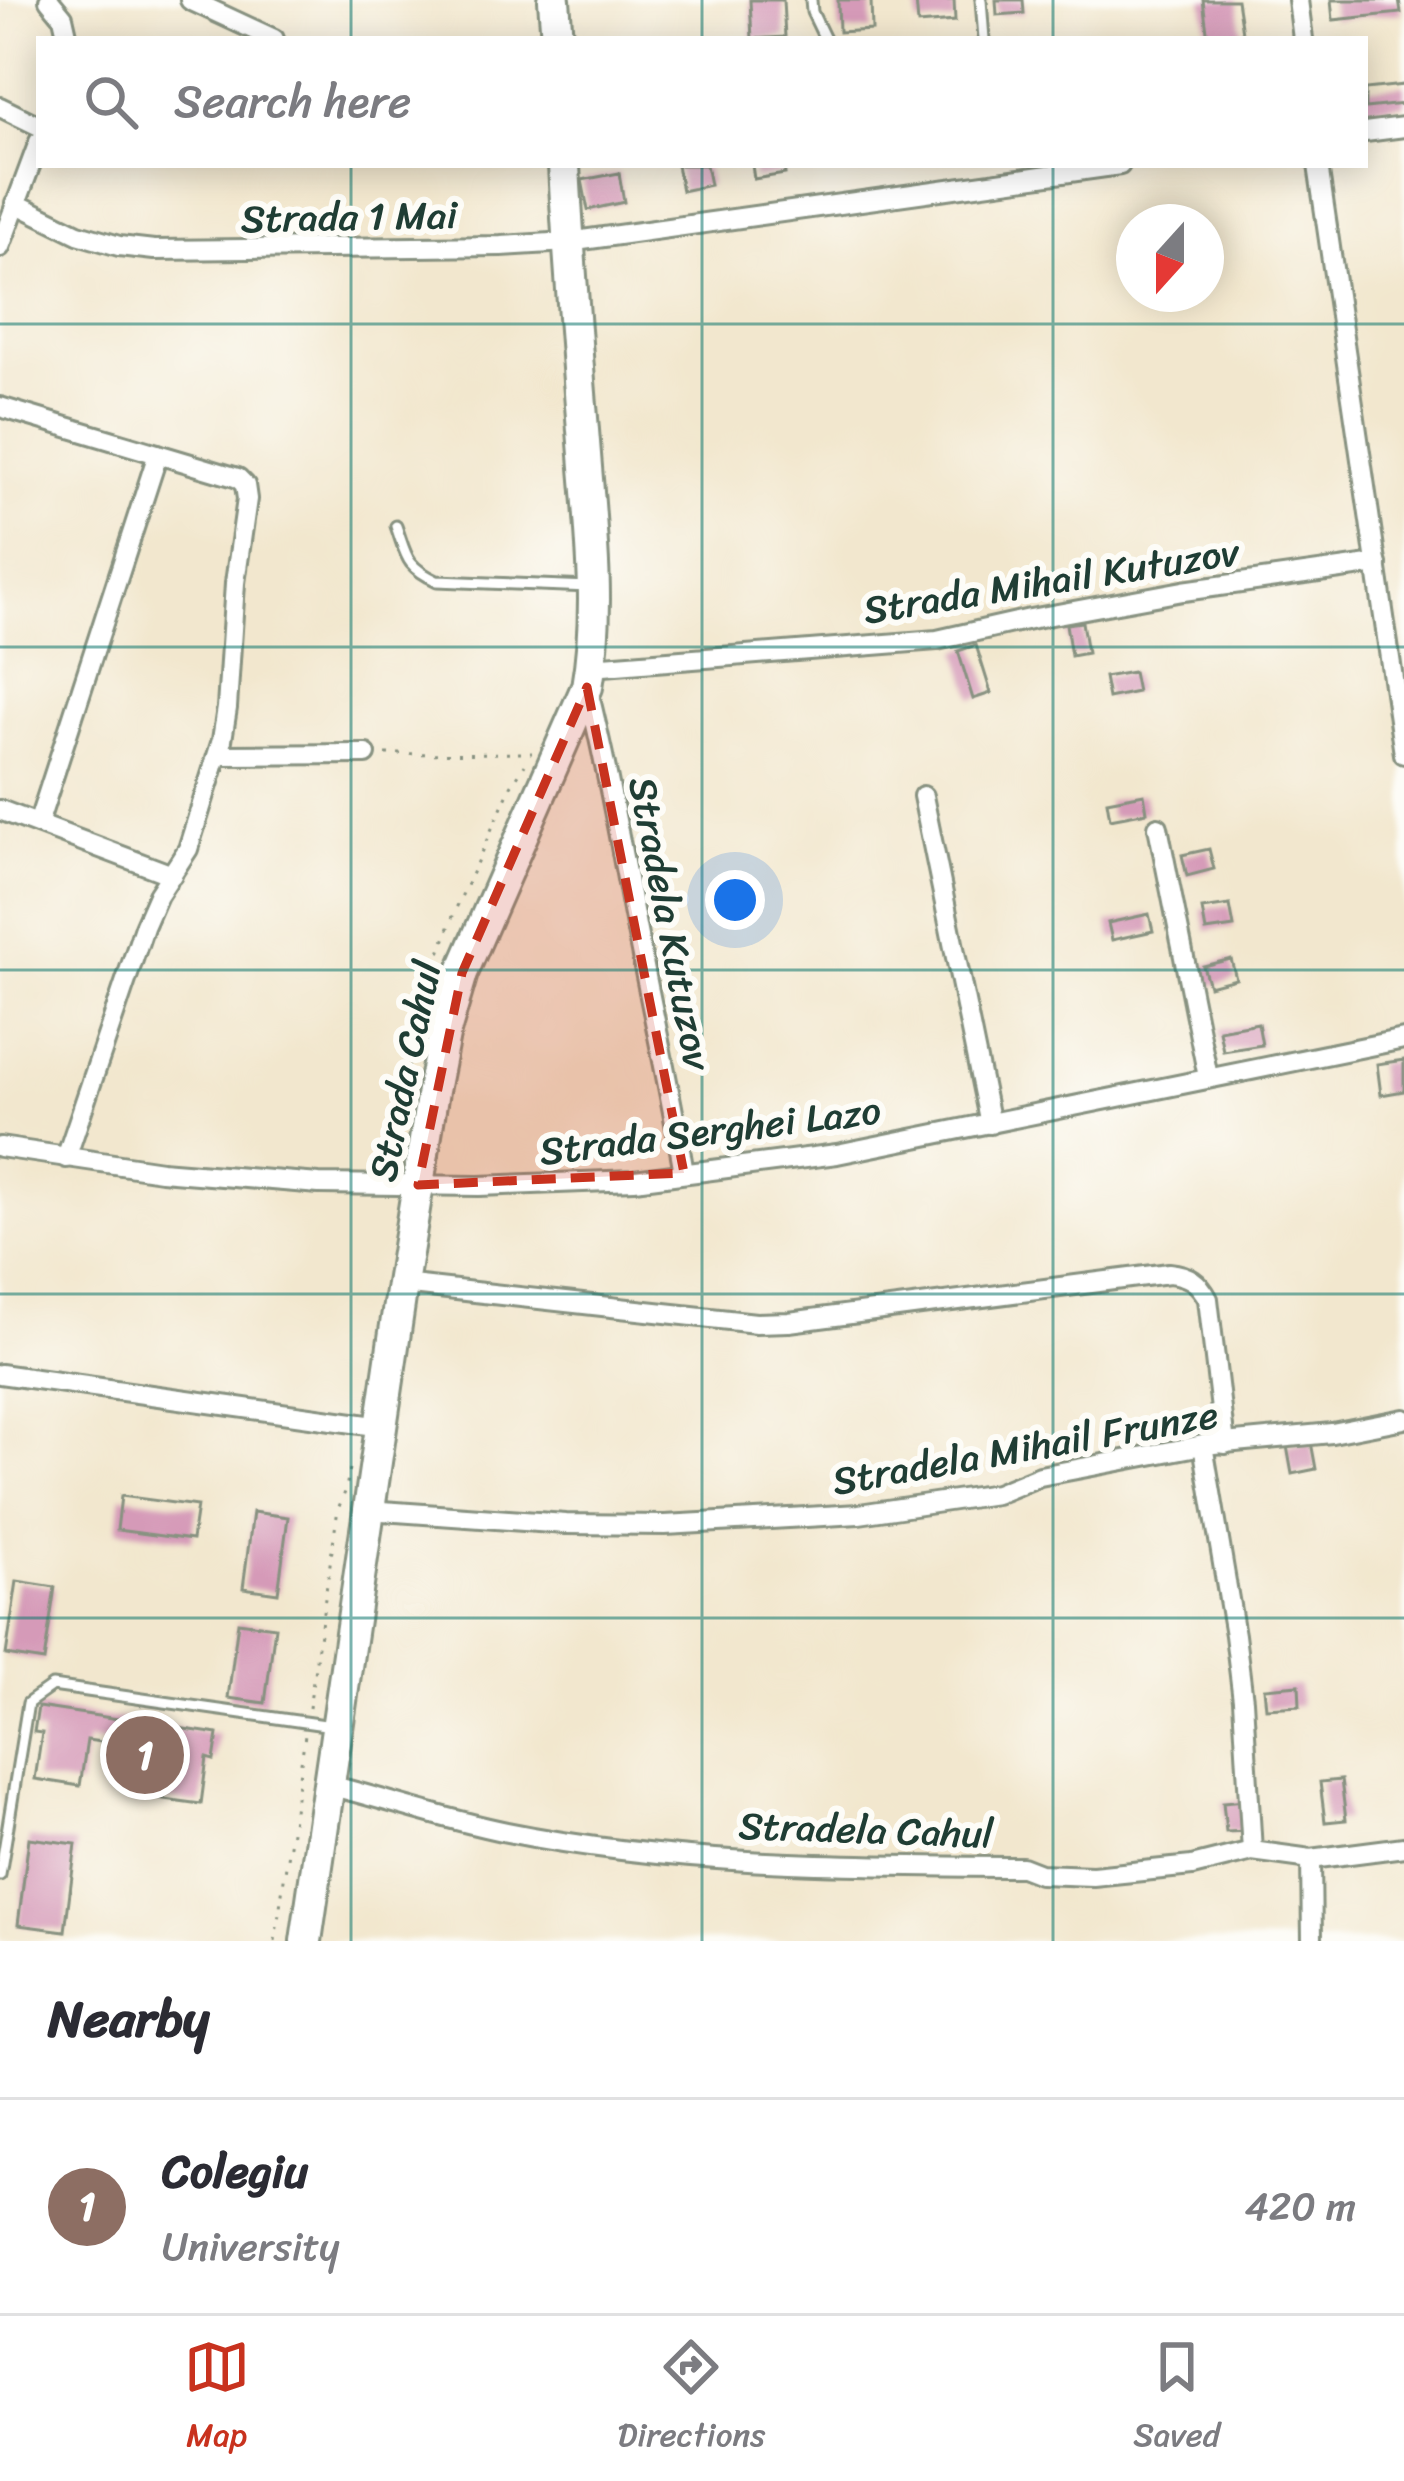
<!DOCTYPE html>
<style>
body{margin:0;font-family:Sriracha,sans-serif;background:#f7f7f7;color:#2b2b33}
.compass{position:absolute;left:1116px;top:204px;width:108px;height:108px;border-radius:50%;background:#fff;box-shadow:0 6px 30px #0003;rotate:201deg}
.you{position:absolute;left:735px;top:900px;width:42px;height:42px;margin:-30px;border:9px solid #fff;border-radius:50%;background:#1a73e8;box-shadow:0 0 0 18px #1a73e833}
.badge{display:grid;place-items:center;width:78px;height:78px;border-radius:50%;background:#c8321e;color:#fff;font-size:39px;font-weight:700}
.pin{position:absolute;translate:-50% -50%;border:6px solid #fff;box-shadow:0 3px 12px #0006}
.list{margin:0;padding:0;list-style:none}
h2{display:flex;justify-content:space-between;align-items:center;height:156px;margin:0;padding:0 48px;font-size:51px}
h2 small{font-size:39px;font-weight:400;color:#7c7c81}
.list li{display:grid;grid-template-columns:78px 1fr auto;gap:36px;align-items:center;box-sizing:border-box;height:216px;padding:0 48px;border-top:3px solid #e1e1e2}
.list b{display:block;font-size:45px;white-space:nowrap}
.list p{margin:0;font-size:39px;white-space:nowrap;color:#7c7c81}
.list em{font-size:39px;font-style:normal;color:#7c7c81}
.icon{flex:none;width:66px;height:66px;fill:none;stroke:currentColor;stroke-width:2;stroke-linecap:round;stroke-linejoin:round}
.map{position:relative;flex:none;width:1404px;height:1941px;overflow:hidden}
.search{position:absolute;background:#fff;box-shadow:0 6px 30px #0003;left:36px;right:36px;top:36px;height:132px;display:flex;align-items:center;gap:30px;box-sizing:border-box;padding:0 42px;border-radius:0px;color:#7c7c81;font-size:45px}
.sheet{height:372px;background:#fff}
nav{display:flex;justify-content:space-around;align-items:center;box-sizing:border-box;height:168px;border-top:3px solid #e1e1e2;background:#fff;font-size:33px;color:#7c7c81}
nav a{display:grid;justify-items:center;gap:6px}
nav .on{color:#c8321e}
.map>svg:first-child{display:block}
.building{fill:#d59ab8}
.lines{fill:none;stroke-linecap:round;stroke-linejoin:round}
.lane-casing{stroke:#889281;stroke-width:15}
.street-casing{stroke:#889281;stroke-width:24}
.primary-casing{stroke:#889281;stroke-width:36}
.path{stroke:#889281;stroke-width:3;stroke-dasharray:3 9;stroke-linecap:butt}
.lane{stroke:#fff;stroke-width:9}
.street{stroke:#fff;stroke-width:18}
.primary{stroke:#fff;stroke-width:30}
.marked{fill:#c8321e;fill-opacity:0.2;stroke:#c8321e;stroke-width:9;stroke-dasharray:24 15;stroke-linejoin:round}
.grid{fill:none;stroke:#0f766e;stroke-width:3;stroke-opacity:0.55}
.labels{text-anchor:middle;stroke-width:12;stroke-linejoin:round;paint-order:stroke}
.street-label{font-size:39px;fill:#1f3d34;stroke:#fdfcf7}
</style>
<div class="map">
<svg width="1404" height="1941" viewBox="0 0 1404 1941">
<rect width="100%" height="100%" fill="#fdfcf7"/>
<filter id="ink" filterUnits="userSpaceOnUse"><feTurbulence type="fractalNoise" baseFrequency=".00833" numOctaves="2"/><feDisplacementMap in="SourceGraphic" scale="24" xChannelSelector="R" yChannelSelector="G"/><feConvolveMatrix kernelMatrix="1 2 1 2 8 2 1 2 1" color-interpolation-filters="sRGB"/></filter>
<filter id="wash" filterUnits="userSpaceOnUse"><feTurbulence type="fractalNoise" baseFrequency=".004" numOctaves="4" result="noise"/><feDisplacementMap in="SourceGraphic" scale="48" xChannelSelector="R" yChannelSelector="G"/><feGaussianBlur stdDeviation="2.7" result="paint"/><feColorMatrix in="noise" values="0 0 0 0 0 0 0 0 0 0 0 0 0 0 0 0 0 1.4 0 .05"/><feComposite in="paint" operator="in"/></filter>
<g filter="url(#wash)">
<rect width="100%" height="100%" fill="#f2e7ce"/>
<g id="blocks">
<g class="building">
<polygon points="750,0 783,0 785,37 752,39"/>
<polygon points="838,0 871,0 872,30 839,32"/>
<polygon points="916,0 954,0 955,21 918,24"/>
<polygon points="996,0 1023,0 1024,13 997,15"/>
<polygon points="1203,0 1237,0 1243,39 1208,39"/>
<polygon points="1331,0 1399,0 1401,13 1333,20"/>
<polygon points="1404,85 1404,104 1365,108 1365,89"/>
<polygon points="677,165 706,165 710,185 682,191"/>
<polygon points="752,165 784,165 785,174 754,179"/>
<polygon points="619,173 624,202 588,210 582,180"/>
<polygon points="1082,622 1087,653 1071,656 1066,624"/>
<polygon points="976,645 991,693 973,699 958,651"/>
<polygon points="1133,672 1137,692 1108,698 1104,677"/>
<polygon points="1144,794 1147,812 1110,819 1107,801"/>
<polygon points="1209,849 1214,869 1187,876 1182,855"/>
<polygon points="1230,905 1234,927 1206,931 1202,909"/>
<polygon points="1149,914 1153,931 1112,940 1108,923"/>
<polygon points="1231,959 1236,979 1209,986 1203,966"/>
<polygon points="1258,1023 1262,1045 1223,1051 1219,1030"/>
<polygon points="1404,1060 1404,1091 1381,1095 1377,1064"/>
<polygon points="1311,1442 1316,1469 1292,1474 1287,1446"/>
<polygon points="121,1496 197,1506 192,1540 117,1530"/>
<polygon points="253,1512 288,1517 278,1593 243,1588"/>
<polygon points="17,1581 55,1587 44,1661 6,1655"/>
<polygon points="238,1622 275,1627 265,1703 228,1698"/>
<polygon points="1299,1685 1300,1706 1266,1708 1264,1688"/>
<polygon points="38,1707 218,1734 214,1760 207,1758 201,1804 156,1798 163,1751 87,1740 80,1786 35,1779 42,1733 34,1732"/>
<polygon points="1341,1780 1346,1820 1325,1822 1320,1782"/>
<polygon points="1246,1800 1248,1831 1226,1832 1223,1802"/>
<polygon points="29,1838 76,1844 65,1931 18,1925"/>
</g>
</g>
</g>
<g filter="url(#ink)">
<use href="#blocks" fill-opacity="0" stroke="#889281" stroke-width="3"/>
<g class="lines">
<defs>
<g id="lane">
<polyline points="811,0 812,12 825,39"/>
<polyline points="981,0 984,39"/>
<path d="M 396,526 C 407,557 405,566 437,581 L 590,587"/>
<polyline points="0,1875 28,1703 52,1686 332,1726"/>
</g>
<g id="street">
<polyline points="49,0 63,17 68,39"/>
<polyline points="190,0 274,39"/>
<polyline points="1298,0 1303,39"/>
<polyline points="0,107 39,126"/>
<polyline points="1365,132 1404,127"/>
<polyline points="1318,165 1404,754"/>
<polyline points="15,203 78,234 119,246 154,250 501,246 568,242 1120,165"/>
<polyline points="0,247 39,142"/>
<polyline points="0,407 238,478 245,485 247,499 235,583 227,708 222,740 188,849 158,895 144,927 66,1158"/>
<polyline points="591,667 937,640 1030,619 1183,591 1377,564"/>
<path d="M 587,687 C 607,765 620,843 635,921 C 651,1005 670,1089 684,1173"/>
<polyline points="219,755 366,754"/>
<polyline points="923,796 990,1124"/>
<polyline points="0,810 172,875"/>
<polyline points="38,824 158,454"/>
<polyline points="1158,827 1208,1077"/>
<polyline points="0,1147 161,1171 319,1184 479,1186 634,1180 837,1154 1404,1039"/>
<path d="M 402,1284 L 756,1323 L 789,1322 L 1169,1273 C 1189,1275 1199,1282 1208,1299 L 1225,1444"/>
<polyline points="0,1374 382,1427"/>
<polyline points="1203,1445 1235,1635 1243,1700 1252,1851"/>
<polyline points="368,1510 566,1524 665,1525 859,1514 996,1494 1040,1476 1203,1445 1332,1433 1404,1419"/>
<path d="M 329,1785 C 388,1800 447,1820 507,1832 C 675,1866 851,1866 1022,1867 L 1040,1874 L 1093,1876 L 1192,1866 L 1252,1851 L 1311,1859 L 1404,1847"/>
<polyline points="1311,1859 1312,1941"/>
</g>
<g id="primary">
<polyline points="554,0 557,39"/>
<path d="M 306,1941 L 402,1284 L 433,1091 L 444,1035 L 462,973 L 587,687 C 600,614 592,541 586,467 C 578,367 569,266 564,165"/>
</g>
</defs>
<use href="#lane" class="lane-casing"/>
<use href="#street" class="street-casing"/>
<use href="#primary" class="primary-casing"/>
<g class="path">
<polyline points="386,754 532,753"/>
<polyline points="398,1151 404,1083 428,988 454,913 511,786 525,765"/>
<polyline points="309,1708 338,1509 345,1492 350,1469"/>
<polyline points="275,1941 305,1735"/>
</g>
<use href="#lane" class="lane"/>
<use href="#street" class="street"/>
<use href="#primary" class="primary"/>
</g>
</g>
<path class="marked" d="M 587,687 L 684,1173 L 418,1185 L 462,973 Z"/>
<path class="grid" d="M 351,0 L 351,39M 702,0 L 702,39M 1053,0 L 1053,39M 351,165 L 351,1941M 702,165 L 702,1941M 1053,165 L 1053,1941M 0,324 L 1404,324M 0,647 L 1404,647M 0,970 L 1404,970M 0,1294 L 1404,1294M 0,1618 L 1404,1618"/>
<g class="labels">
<g class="street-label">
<text transform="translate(349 216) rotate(-1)" y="14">Strada 1 Mai</text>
<text transform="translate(1051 580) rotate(-9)" y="14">Strada Mihail Kutuzov</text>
<text transform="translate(671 923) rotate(79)" y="14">Stradela Kutuzov</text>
<text transform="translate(404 1071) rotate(-78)" y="14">Strada Cahul</text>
<text transform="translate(710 1130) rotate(-7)" y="14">Strada Serghei Lazo</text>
<text transform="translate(1025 1447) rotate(-10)" y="14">Stradela Mihail Frunze</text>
<text transform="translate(866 1829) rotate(2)" y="14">Stradela Cahul</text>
</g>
</g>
</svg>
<svg class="compass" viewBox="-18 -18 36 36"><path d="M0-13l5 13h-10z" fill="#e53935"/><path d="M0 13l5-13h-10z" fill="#7c7c81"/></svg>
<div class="you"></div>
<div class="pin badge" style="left:145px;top:1755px;background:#8d6e63">1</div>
<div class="search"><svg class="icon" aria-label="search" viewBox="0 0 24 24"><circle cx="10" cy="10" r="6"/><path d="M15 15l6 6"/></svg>Search here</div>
</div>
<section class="sheet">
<h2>Nearby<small></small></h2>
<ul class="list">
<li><span class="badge" style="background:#8d6e63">1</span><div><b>Colegiu</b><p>University</p></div><em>420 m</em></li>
</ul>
</section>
<nav>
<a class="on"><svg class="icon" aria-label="map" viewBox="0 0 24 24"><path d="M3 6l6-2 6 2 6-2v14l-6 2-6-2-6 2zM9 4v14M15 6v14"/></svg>Map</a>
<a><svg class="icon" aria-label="directions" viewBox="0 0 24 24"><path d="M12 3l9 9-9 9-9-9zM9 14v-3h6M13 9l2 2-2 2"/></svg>Directions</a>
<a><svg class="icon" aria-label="saved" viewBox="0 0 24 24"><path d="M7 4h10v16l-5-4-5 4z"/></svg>Saved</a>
</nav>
